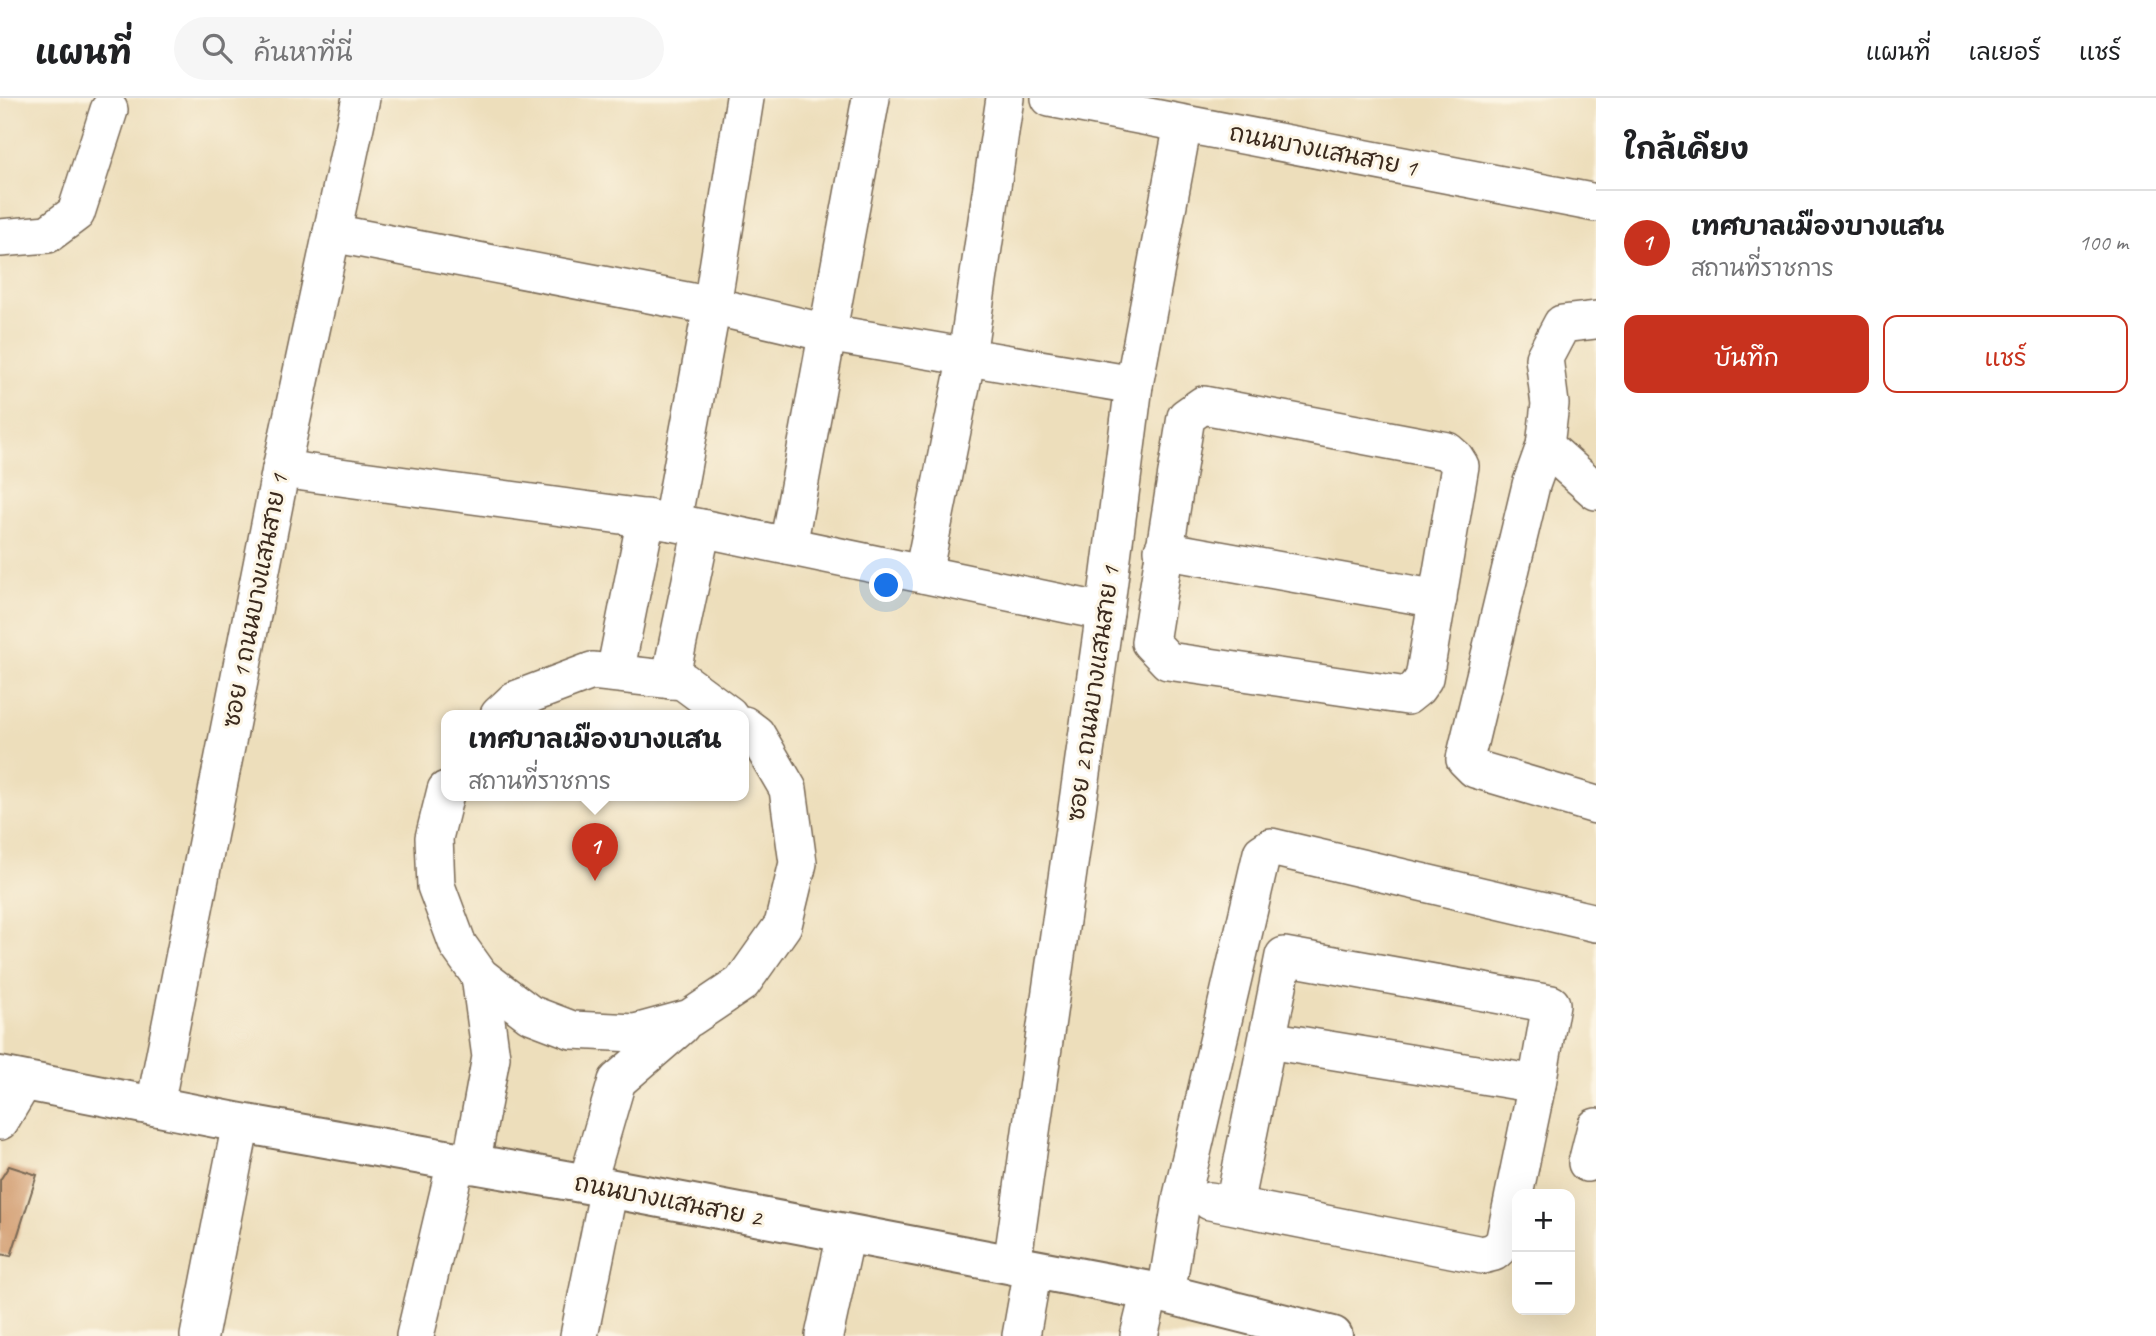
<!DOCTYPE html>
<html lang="th">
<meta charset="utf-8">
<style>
body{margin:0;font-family:Caveat,"Playpen Sans Thai",sans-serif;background:#f6f6f6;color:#202124}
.controls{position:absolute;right:21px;bottom:21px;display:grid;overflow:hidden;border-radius:14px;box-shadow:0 7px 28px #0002}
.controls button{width:63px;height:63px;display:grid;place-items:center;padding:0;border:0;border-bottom:2px solid #e0e0e0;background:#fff;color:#202124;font:35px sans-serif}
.you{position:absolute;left:887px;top:488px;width:24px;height:24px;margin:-18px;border:5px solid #fff;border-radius:50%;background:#1a73e8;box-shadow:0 0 0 10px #1a73e833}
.badge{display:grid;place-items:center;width:46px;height:46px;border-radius:50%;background:#c8321e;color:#fff;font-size:23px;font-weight:700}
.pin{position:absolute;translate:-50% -58px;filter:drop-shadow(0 2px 4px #0008)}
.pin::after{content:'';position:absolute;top:37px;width:24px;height:21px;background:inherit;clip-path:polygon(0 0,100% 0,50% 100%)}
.popup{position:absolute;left:441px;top:612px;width:308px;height:91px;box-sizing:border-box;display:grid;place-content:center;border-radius:14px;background:#fff;filter:drop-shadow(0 2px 5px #0005);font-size:23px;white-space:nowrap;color:#757577}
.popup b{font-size:26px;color:#202124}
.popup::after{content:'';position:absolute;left:50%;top:100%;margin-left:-14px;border:14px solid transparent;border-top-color:#fff}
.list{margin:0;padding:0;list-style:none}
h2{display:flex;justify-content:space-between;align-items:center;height:91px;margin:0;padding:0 28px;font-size:30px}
h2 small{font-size:23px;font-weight:400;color:#757577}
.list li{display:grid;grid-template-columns:46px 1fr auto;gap:21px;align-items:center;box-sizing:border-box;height:105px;padding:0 28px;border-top:2px solid #e0e0e0}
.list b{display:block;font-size:26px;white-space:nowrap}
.list p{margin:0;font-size:23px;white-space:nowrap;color:#757577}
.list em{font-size:23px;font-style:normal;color:#757577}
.actions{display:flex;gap:14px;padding:21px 28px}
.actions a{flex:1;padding:16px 0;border:2px solid #c8321e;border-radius:14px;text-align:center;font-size:24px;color:#c8321e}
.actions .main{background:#c8321e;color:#fff}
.icon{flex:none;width:38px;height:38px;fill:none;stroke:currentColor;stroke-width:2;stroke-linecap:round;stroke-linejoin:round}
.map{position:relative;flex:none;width:1596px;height:1238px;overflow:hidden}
header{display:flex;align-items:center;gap:42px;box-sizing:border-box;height:98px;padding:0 35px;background:#fff;border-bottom:2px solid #e0e0e0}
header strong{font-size:33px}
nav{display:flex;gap:38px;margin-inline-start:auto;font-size:24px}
.search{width:490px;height:63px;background:#f6f6f6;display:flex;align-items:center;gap:18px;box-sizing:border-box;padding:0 24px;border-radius:38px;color:#757577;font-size:26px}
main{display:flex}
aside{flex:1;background:#fff}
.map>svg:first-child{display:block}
.building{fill:#d0986b}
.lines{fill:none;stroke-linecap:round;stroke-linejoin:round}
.minor-casing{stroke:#796955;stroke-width:40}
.major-casing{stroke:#796955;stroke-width:42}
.minor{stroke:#fff;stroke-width:37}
.major{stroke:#fff;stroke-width:38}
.labels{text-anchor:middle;stroke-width:6;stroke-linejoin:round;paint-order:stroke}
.street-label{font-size:24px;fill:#3b2a1e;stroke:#fcf5e5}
</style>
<header>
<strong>แผนที่</strong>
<div class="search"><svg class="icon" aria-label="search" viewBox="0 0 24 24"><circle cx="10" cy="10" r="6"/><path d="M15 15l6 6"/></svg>ค้นหาที่นี่</div>
<nav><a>แผนที่</a><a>เลเยอร์</a><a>แชร์</a></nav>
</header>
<main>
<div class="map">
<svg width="1596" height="1238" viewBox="0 0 1596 1238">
<rect width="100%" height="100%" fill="#fcf5e5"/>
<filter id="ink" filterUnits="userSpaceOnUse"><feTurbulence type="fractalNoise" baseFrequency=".0143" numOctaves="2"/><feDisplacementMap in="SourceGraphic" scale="14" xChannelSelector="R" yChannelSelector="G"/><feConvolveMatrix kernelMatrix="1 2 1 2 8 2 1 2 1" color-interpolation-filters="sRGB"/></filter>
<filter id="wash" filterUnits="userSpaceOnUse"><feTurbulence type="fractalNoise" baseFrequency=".00686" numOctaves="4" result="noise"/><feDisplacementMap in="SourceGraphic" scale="28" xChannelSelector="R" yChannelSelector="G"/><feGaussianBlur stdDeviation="1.57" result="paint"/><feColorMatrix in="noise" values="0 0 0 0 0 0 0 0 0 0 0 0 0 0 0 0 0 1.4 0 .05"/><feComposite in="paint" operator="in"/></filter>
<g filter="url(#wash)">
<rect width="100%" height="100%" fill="#eddebb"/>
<g id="blocks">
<polygon class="building" points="9,1068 37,1077 11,1158 0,1156 0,1082"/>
</g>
</g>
<g filter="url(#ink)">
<use href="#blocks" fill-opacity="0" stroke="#796955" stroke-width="2"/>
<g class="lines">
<defs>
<g id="minor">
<polyline points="1050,0 1596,105"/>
<polyline points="332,135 712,208 827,235 1134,287"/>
<polyline points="0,140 48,136 76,115 109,12"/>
<polyline points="1596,222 1562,226 1544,260 1550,306 1545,348 1531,387 1465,661 1475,671 1596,707"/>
<polygon points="1203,307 1447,353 1455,360 1460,368 1424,580 1417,590 1407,598 1168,563 1150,544 1186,319"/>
<polyline points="1545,348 1596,393"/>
<polyline points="281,371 672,424 1105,514"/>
<polyline points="672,424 712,208 745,0"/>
<polyline points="788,448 871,0"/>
<polyline points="1163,452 1438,501"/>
<polyline points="923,476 967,258 1005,0"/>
<polyline points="615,575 646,420"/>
<polyline points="670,582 702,430"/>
<polyline points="499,617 515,602 592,573 683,583 729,617"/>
<polyline points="446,692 434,740 436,788 458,847 480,878 530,916 572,932 635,935 690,920 742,885 783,827 798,765 788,691 756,636 744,627"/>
<polyline points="155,1007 281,371 361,0"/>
<polyline points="0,1023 24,983"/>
<polyline points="1587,1065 1596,1029"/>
<polyline points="471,1067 491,959 480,878"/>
<polyline points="587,1086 617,983 681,928"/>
<polyline points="1210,1103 1482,1157 1494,1154 1504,1145 1537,986"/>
<polyline points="1234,1107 1284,858 1551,906 1537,986 1268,942"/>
<polyline points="1012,1167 1105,514 1134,287 1183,26"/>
<polyline points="1166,1196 1182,1098 1262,755 1271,749 1596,825"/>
<polyline points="199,1238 241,1025"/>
<polyline points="415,1238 456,1064"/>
<polyline points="579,1238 609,1090"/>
<polyline points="824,1238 846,1136"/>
<polyline points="1021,1238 1033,1171"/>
<polyline points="1139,1238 1150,1193"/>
</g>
<polyline id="major" points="0,978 241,1025 587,1086 1166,1196 1333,1238"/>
</defs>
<use href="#minor" class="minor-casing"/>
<use href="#major" class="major-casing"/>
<use href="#minor" class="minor"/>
<use href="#major" class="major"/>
</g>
</g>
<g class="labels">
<g class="street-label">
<text transform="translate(1323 52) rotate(11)" y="8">ถนนบางแสนสาย 1</text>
<text transform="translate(255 503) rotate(-79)" y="8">ซอย 1 ถนนบางแสนสาย 1</text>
<text transform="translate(1093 596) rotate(-82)" y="8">ซอย 2 ถนนบางแสนสาย 1</text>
<text transform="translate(668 1102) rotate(11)" y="8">ถนนบางแสนสาย 2</text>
</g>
</g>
</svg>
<div class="controls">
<button>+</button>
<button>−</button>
</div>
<div class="you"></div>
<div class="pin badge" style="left:595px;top:783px">1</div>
<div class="popup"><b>เทศบาลเมืองบางแสน</b>สถานที่ราชการ</div>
</div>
<aside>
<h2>ใกล้เคียง<small></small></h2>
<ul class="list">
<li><span class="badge">1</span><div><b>เทศบาลเมืองบางแสน</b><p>สถานที่ราชการ</p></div><em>100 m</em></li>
</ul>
<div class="actions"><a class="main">บันทึก</a><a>แชร์</a></div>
</aside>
</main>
